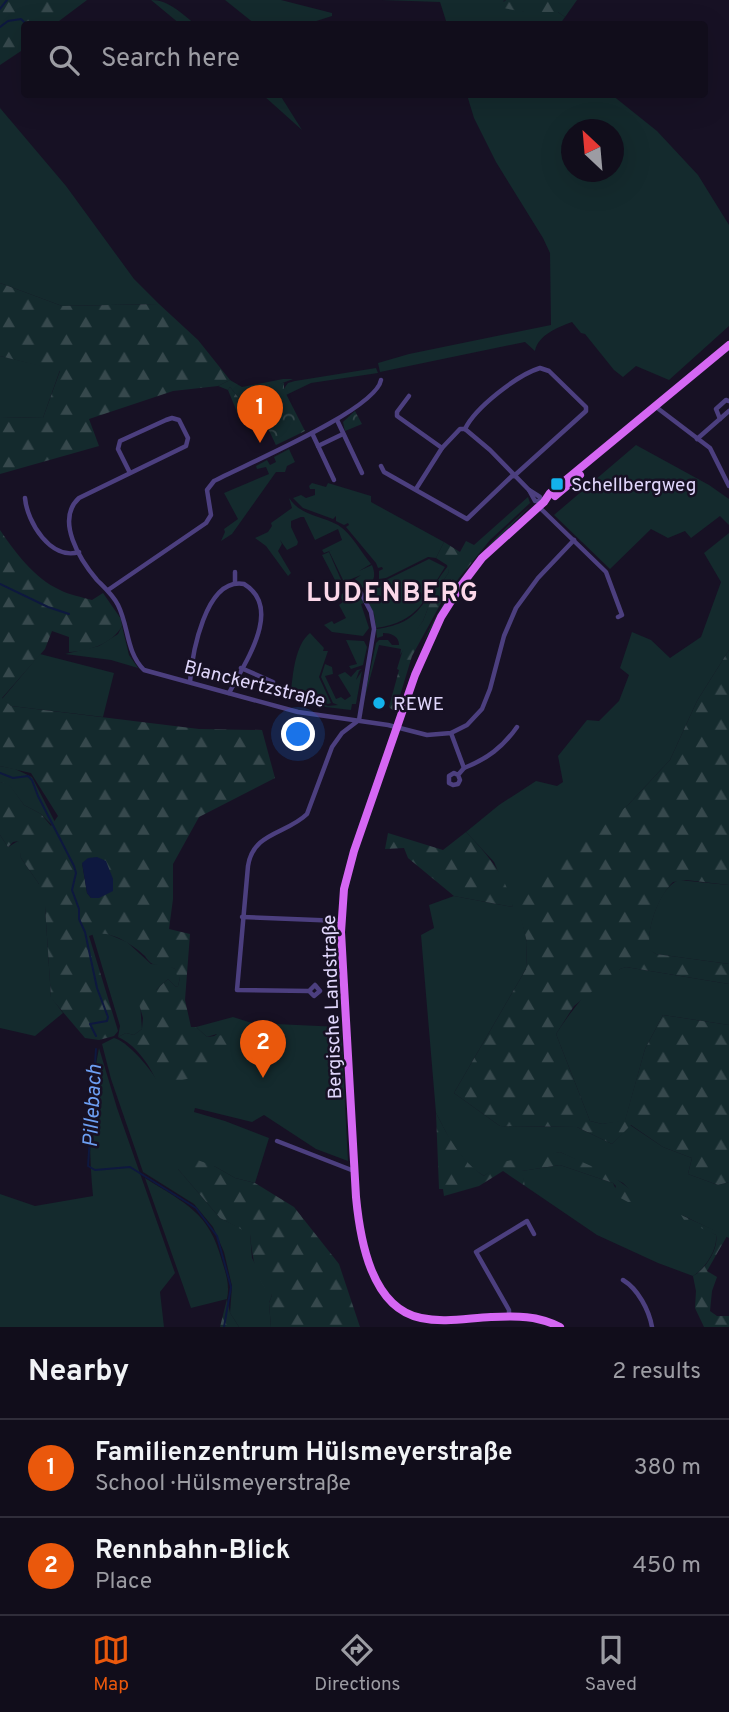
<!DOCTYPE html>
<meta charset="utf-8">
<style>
body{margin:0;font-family:Overpass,sans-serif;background:#1e1b28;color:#f1f3f6}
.compass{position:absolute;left:561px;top:119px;width:63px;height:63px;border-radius:50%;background:#110d1b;box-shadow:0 7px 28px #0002;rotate:334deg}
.you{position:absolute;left:299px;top:735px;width:24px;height:24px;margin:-18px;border:5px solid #fff;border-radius:50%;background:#1a73e8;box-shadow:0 0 0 10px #1a73e833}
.badge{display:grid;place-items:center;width:46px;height:46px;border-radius:50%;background:#ea580c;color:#fff;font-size:23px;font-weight:700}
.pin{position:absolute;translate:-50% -58px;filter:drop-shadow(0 2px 4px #0008)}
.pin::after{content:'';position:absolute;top:37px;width:24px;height:21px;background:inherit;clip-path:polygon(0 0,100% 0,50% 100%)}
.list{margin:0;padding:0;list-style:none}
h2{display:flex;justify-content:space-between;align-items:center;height:91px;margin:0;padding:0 28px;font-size:30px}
h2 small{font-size:23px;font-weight:400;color:#9c9ca3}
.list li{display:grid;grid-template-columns:46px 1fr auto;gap:21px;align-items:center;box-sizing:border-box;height:98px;padding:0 28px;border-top:2px solid #302d3a}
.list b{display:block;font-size:26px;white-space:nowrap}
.list p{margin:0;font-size:23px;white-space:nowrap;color:#9c9ca3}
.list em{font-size:23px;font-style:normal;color:#9c9ca3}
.icon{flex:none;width:38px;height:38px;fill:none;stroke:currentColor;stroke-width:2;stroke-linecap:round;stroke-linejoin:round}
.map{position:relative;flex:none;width:729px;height:1327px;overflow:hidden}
.search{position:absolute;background:#110d1b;box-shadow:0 7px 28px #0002;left:21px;right:21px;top:21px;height:77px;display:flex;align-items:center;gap:18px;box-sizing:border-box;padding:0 24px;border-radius:7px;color:#9c9ca3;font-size:26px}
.sheet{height:287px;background:#110d1b}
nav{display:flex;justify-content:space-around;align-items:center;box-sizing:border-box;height:98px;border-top:2px solid #302d3a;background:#110d1b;font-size:19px;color:#9c9ca3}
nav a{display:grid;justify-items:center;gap:4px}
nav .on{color:#ea580c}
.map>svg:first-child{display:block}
.green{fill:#142a2d;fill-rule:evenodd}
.forest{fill:url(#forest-firs);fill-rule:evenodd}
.park{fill:url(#park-crowns)}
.water{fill:#0e183f}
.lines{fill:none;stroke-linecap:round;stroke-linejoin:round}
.stream{stroke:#0e183f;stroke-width:2}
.minor{stroke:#4c3f7f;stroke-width:4.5}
.primary{stroke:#d567f3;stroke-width:8}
.poi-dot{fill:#13b2eb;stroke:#171124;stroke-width:2.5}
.labels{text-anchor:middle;stroke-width:5;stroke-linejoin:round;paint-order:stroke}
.poi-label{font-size:19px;fill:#e1d7fc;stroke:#171124;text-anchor:start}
.street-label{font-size:19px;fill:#e1d7fc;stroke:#171124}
.water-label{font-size:21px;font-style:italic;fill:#6d9ff3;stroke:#171124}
.district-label{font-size:26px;font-weight:bold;letter-spacing:2px;fill:#fcd8e9;stroke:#171124}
</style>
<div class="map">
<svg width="729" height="1327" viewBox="0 0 729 1327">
<defs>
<pattern id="forest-firs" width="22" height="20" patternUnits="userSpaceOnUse" patternTransform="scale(1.75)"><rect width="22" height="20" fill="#142a2d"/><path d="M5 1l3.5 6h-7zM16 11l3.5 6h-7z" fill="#36484c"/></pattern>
<pattern id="park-crowns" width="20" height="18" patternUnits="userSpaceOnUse" patternTransform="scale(1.75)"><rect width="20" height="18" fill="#142a2d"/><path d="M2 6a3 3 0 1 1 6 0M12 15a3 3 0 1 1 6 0" fill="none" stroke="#36484c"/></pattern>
</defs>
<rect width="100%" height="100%" fill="#171124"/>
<g class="green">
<path d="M 151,0 C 169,0 182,14 195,24 L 180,24 Z"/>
<polygon points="225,0 281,0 332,13 332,16 307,24 255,24"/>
<polygon points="382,0 506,0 503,1 524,12 558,12 565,17 560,24 447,24 440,2"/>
<polygon points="263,95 280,95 302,130"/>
<path d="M 467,95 L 612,95 L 657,131 L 698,175 L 729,225 L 729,326 L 669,380 L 636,366 L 623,377 L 614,370 L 585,334 L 581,333 L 572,322 C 558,327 538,335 535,351 L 525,342 L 380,372 L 378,363 L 409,354 L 551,325 L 550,253 L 543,238 L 496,162 L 474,118 ZM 572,130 L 614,130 L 614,172 L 572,172 Z"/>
<polygon points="0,108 66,186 134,279 159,304 62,306 0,283"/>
<polygon points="0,356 60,370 43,418 0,417"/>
<polygon points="376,368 378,373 311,383 286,395 294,413 283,390 288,383 295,381"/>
<polygon points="283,379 293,379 280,384 276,445 263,406 264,397 253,397 241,401 230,387 228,390 218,386 230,380 242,387"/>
<polygon points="636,445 709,485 729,499 729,525 720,516 691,538 685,531 668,538 651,529 610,569 554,515"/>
<polygon points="289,449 295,462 287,466 285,472 276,472 232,534 221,541 225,532 224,529 238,519 224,493 269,474 266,467 257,469 256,466 267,460 270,465 276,462 274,457"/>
<polygon points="312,483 326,487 328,483 371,496 371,502 444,542 436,558 428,557 386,578 379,579 379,571 383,569 382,567 378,568 376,563 346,527 349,525 348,523 344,525 336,521 336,516 333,519 303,508 293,498 301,495 306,498 315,495 315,489 310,489 309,486"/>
<path d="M 289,498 C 301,516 320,515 338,525 C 351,533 361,552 371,564 L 359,571 L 372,565 C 376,575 375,583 364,588 L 361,587 L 355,579 L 361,575 L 344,582 L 329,551 L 332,550 L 324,553 L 322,550 L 342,540 L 338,529 L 315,540 L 304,517 L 301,517 L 291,521 L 291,527 L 298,542 L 297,545 L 287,550 L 280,540 L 282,544 L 278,551 L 291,573 L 288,576 L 266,546 L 255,538 L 268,532 L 272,526 L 271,523 L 292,508 Z"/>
<path d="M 530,506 L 474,563 L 446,601 L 423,643 C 447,588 485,545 530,506 Z"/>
<path d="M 729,533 L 729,650 L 697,701 L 670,760 L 629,804 L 519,908 L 527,942 L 526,969 L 454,1093 L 500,1126 L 577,1127 L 612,1144 L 630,1125 L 663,1147 L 692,1158 L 688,1174 L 718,1185 L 729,1182 L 729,1238 L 682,1215 L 716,1235 C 718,1249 705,1269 693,1276 L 658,1263 L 597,1235 L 525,1186 L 521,1171 L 560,1165 L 613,1183 L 619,1196 L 623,1198 L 630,1190 L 623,1183 L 560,1152 L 491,1171 L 484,1176 L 472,1168 L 454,1148 L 436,1113 L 421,935 L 434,928 L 429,905 L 454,896 L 513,907 L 494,862 L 466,832 L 499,805 L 536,781 L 557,786 L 563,782 L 558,756 L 587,720 L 599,721 L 619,701 L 629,675 L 620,668 L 632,632 L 651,640 L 670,658 L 701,637 L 721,582 L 704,553 Z"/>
<polygon points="329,552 342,582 337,584 322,555"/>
<path d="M 429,559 L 445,567 C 424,600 419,622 376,628 L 374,614 L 364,594 L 373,588 L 378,581 L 386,580 Z"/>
<path d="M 448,566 L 449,572 L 432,598 L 423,621 L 400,655 L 401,649 L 379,645 L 363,704 L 376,643 L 379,640 L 388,640 L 392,645 L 399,645 C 399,636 391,633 383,633 L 383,636 L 377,638 L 376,629 C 425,623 422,598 448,566 Z"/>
<polygon points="347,591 351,596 362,599 364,603 361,604 369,628 363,636 332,632 324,625 332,621 334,624 346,618 339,605 343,602 340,595"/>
<polygon points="122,626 129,655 138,668 111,660 65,654 99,646 118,634"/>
<path d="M 310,633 L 324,648 L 323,651 L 328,651 L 319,677 L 331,703 L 328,704 L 291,692 C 293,674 295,645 310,633 Z"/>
<polygon points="346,640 364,641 367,647 363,665 351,669 349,666 357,664"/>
<polygon points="40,654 114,673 103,717 11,706 2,699"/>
<polygon points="325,664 332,667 333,674 325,676 336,699 341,697 345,700 351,696 338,675 345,672 351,677 357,670 362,669 359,671 356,680 362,671 356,704 352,704 351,710 300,704 290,693 328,706 338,705 333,703 321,677"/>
<polygon points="0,766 15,769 32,777 55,822 53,826 41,814 24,805 9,785 0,782"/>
<polygon points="0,835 8,847 18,841 20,845 21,858 39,884 45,906 51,997 63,1013 35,1036 0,1028"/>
<path d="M 679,880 L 729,885 L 729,964 L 656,954 L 649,950 C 646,930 659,887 679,880 Z"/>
<polygon points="103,932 127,942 151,964 168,965 175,969 180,978 178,986 176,987 168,979 156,990 139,990 142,1029 134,1035 126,1033 118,1037 120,1026 92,933"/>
<path d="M 626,967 L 729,984 L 729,1025 L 663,1015 L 645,1049 L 625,1121 L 602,1124 L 590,1121 L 556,1034 C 571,1011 598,974 626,967 Z"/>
<path d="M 233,1017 L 252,1023 L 341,1027 L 348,1161 L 316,1149 L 264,1115 L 252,1122 L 195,1108 L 194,1112 L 225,1121 L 269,1138 L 255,1183 L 235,1178 L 214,1166 L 178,1169 L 220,1218 L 250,1233 L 252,1258 L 272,1295 L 269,1303 L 271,1327 L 239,1327 L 230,1313 L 232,1286 L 224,1252 L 213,1227 L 194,1204 L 143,1172 L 111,1079 L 102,1044 L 114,1038 C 126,1040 151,1069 156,1079 L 217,1034 L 207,1037 L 196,1027 Z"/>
<path d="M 99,1048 L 117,1108 L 175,1273 L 160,1292 L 164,1327 L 0,1327 L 0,1194 L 35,1206 L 93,1196 C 88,1146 89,1097 99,1048 Z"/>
<path d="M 145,1178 C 186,1204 209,1212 222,1261 C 226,1274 230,1285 227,1299 L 191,1308 Z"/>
</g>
<g class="forest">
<polygon points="0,0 87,0 55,24 24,24 24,49 0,65"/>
<polygon points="506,0 577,0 565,17 558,12 524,12 498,7"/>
<polygon points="0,283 62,306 159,304 198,340 230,380 218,386 173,391 89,419 99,446 0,474 0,417 43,418 60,371 0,356"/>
<path d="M 230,387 L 241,401 L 253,397 L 264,397 L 264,419 C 254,413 254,409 242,417 L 237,412 L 228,390 Z"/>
<polygon points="528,497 530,503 490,540 446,594 412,656 395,712 389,707 399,670 397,669 404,646 423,621 432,598 449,572 447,565 436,558 444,542 460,552 466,541 474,545"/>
<path d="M 0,530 C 15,552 34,578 60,590 C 69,595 82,597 92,600 L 103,593 L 121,619 L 122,626 C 112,644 89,651 69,652 L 69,637 L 52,631 L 45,649 L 2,698 L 11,706 L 199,729 L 262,730 L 275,778 L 199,817 L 173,864 L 173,899 L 169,929 L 190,934 L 185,1000 L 191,1027 L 196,1027 L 207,1037 L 223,1035 L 228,1045 L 224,1057 L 191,1078 L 169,1083 L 156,1080 C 149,1064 135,1044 118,1037 L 126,1033 L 134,1035 L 142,1029 L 143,1018 L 137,997 L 140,987 L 156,990 L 168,979 L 176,987 L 178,986 L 180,978 L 176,974 L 175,969 C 168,965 160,966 153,964 C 150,963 147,959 145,956 C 132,944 107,927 89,936 L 118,1031 L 114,1036 L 99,1040 L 85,1038 L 51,998 L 45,906 L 37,905 L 39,884 L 21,858 L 18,841 L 13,842 L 8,847 L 0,835 L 0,782 L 9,784 L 24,805 L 41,814 L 51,826 L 58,816 L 31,773 L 0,766 ZM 82,863 L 99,898 L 91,898 L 87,893 Z"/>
<path d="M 729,650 L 729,885 L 686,880 L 673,882 C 658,897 646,929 650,950 L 656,954 L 729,964 L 729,984 L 626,967 L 620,969 L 574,1006 L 556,1034 L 590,1121 L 602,1124 L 625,1120 L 645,1049 L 663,1015 L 729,1025 L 729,1182 L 718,1185 L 688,1174 L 692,1158 L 663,1147 L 631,1125 L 612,1144 L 577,1127 L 500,1126 L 454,1093 L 526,969 L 527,942 L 518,908 L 534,886 L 629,804 L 670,760 L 697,701 Z"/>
<path d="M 466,832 C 488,855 506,876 513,907 L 454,896 L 408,858 L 404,848 L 385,849 L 388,833 L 443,850 Z"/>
<path d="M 436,1113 C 449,1138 460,1160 484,1176 L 501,1162 L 560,1152 L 611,1175 L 639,1196 L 638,1202 L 628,1202 L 613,1194 L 616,1186 L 613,1183 L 560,1165 L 522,1171 L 525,1186 L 503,1171 L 479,1186 L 444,1196 L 443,1189 L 439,1189 Z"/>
<path d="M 181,1154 L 214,1166 L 235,1178 L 255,1183 L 294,1207 L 339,1264 L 360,1327 L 271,1327 L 269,1303 L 272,1295 C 255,1281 252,1254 250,1234 L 220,1218 L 178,1169 L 175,1161 Z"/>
<path d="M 681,1215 L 727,1236 L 707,1271 L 717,1277 L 712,1291 L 710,1311 L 717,1316 L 729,1316 L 729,1327 L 704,1327 L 695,1308 L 696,1291 L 693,1276 C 705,1270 719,1249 716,1235 L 684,1220 Z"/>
<polygon points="227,1299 230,1313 239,1327 220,1327"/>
</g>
<g class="park">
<polygon points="284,383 284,390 305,431 276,445 260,412 267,402 268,384"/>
<polygon points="355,411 362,424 345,431 343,422"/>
</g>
<polygon class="water" points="97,857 106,861 113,879 113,891 99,898 91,898 87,893 82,863 88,858"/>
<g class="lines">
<g class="stream">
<polyline points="0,9 7,0"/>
<polyline points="0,27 8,21 21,19 26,24 32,24"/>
<polyline points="0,584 48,607 69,614"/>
<polyline points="0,773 13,778 28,776 32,780 38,796 74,866 76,873 72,890 79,909 79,919 85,932 97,988 108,1017 107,1021 90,1024 96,1036"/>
<polyline points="96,1049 88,1166 95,1170 130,1167 196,1208 217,1236 231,1287 224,1327"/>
</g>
<g class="minor">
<polyline points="409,396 397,412 397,416 442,448"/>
<polyline points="656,407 710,448 729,486"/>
<polyline points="720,419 716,409 726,400 729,401"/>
<polyline points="337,420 362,473"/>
<path d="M 465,429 C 475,408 517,375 540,368 L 549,371 L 586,407 L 586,411 L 514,476"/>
<polyline points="465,429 490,450 529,490 540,497 541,503"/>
<polyline points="312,433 334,480"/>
<polyline points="697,439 729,411"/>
<polyline points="318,446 343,434"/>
<polyline points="381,466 384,472 467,519 513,475"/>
<path d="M 130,473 L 118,449 L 120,441 L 166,420 L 172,418 L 179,420 L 188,438 L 186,446 L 79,498 C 55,520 80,560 97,580 C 105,588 113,595 118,605 C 129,627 126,652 144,670 L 298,712 L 388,725 L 427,735 L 451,733 L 467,725 L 482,709 L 490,689 L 504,636 L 516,608 L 538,578 L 574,540"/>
<polyline points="416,489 442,448 460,429 465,429"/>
<polyline points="529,490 535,501 540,501"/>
<path d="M 25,498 C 27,522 51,561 79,552"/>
<polyline points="539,507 606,572 622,615 618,617"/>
<polyline points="235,583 235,572"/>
<path d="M 108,590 L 206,523 L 211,515 L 207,490 L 214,481 C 244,465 376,410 381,380"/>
<polyline points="241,668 273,682"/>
<path d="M 190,682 C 192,655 205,577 244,584 C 284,608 244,664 229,693"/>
<path d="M 451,733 L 464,768 C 487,759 503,747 517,727"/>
<polyline points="458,775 454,773 449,776 449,783 453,785 458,784 460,780 458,775 464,768"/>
<polyline points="242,917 341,921"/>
<path d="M 309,991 L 315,985 L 320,991 L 314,996 L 309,991 L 237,990 L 248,866 C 253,832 287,834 307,814 L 332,747 L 342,733 L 359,720 L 374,629 L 371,612 L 361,593"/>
<polyline points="277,1141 354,1171"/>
<path d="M 623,1280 C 638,1289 649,1310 652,1327"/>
<polyline points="509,1316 509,1310 476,1252 527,1221 534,1234"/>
</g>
<g class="primary">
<polyline points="555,496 580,475"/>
<path d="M 560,1327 C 537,1315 516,1316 491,1317 C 468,1318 444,1323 421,1318 C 371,1308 360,1239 356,1197 L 341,932 L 344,889 L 354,851 L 415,675 L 441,617 L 460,587 L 482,558 L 544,502 L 550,493 L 729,345"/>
</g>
</g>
<g class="poi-dot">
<rect x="550" y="477" width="14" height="14" rx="3.5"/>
<circle cx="379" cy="703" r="7"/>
</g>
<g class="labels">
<g class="poi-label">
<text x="571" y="491">Schellbergweg</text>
<text x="393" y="710">REWE</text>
</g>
<g class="street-label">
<text transform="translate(255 683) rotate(14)" y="7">Blanckertzstraße</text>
<text transform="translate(331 1007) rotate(-92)" y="7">Bergische Landstraße</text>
</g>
<g class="water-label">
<text transform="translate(92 1106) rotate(-87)" y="7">Pillebach</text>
</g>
<g class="district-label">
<text x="393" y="601">LUDENBERG</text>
</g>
</g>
</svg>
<svg class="compass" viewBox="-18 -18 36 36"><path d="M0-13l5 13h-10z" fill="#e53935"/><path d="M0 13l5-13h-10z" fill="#9c9ca3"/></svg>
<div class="you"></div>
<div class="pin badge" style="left:260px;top:443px">1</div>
<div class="pin badge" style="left:263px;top:1078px">2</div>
<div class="search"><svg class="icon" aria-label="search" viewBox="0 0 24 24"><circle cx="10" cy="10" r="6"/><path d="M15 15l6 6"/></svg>Search here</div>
</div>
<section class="sheet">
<h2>Nearby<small>2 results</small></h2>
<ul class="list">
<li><span class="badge">1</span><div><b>Familienzentrum Hülsmeyerstraße</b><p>School · Hülsmeyerstraße</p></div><em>380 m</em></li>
<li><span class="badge">2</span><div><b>Rennbahn-Blick</b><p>Place</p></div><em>450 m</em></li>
</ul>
</section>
<nav>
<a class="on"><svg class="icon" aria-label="map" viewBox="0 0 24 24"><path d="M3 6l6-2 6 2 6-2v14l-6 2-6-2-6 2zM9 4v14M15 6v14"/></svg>Map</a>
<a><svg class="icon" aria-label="directions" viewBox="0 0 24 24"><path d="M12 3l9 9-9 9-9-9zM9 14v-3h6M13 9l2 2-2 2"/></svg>Directions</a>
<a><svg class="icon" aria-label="saved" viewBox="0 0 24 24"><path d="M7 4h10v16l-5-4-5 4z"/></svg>Saved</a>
</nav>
